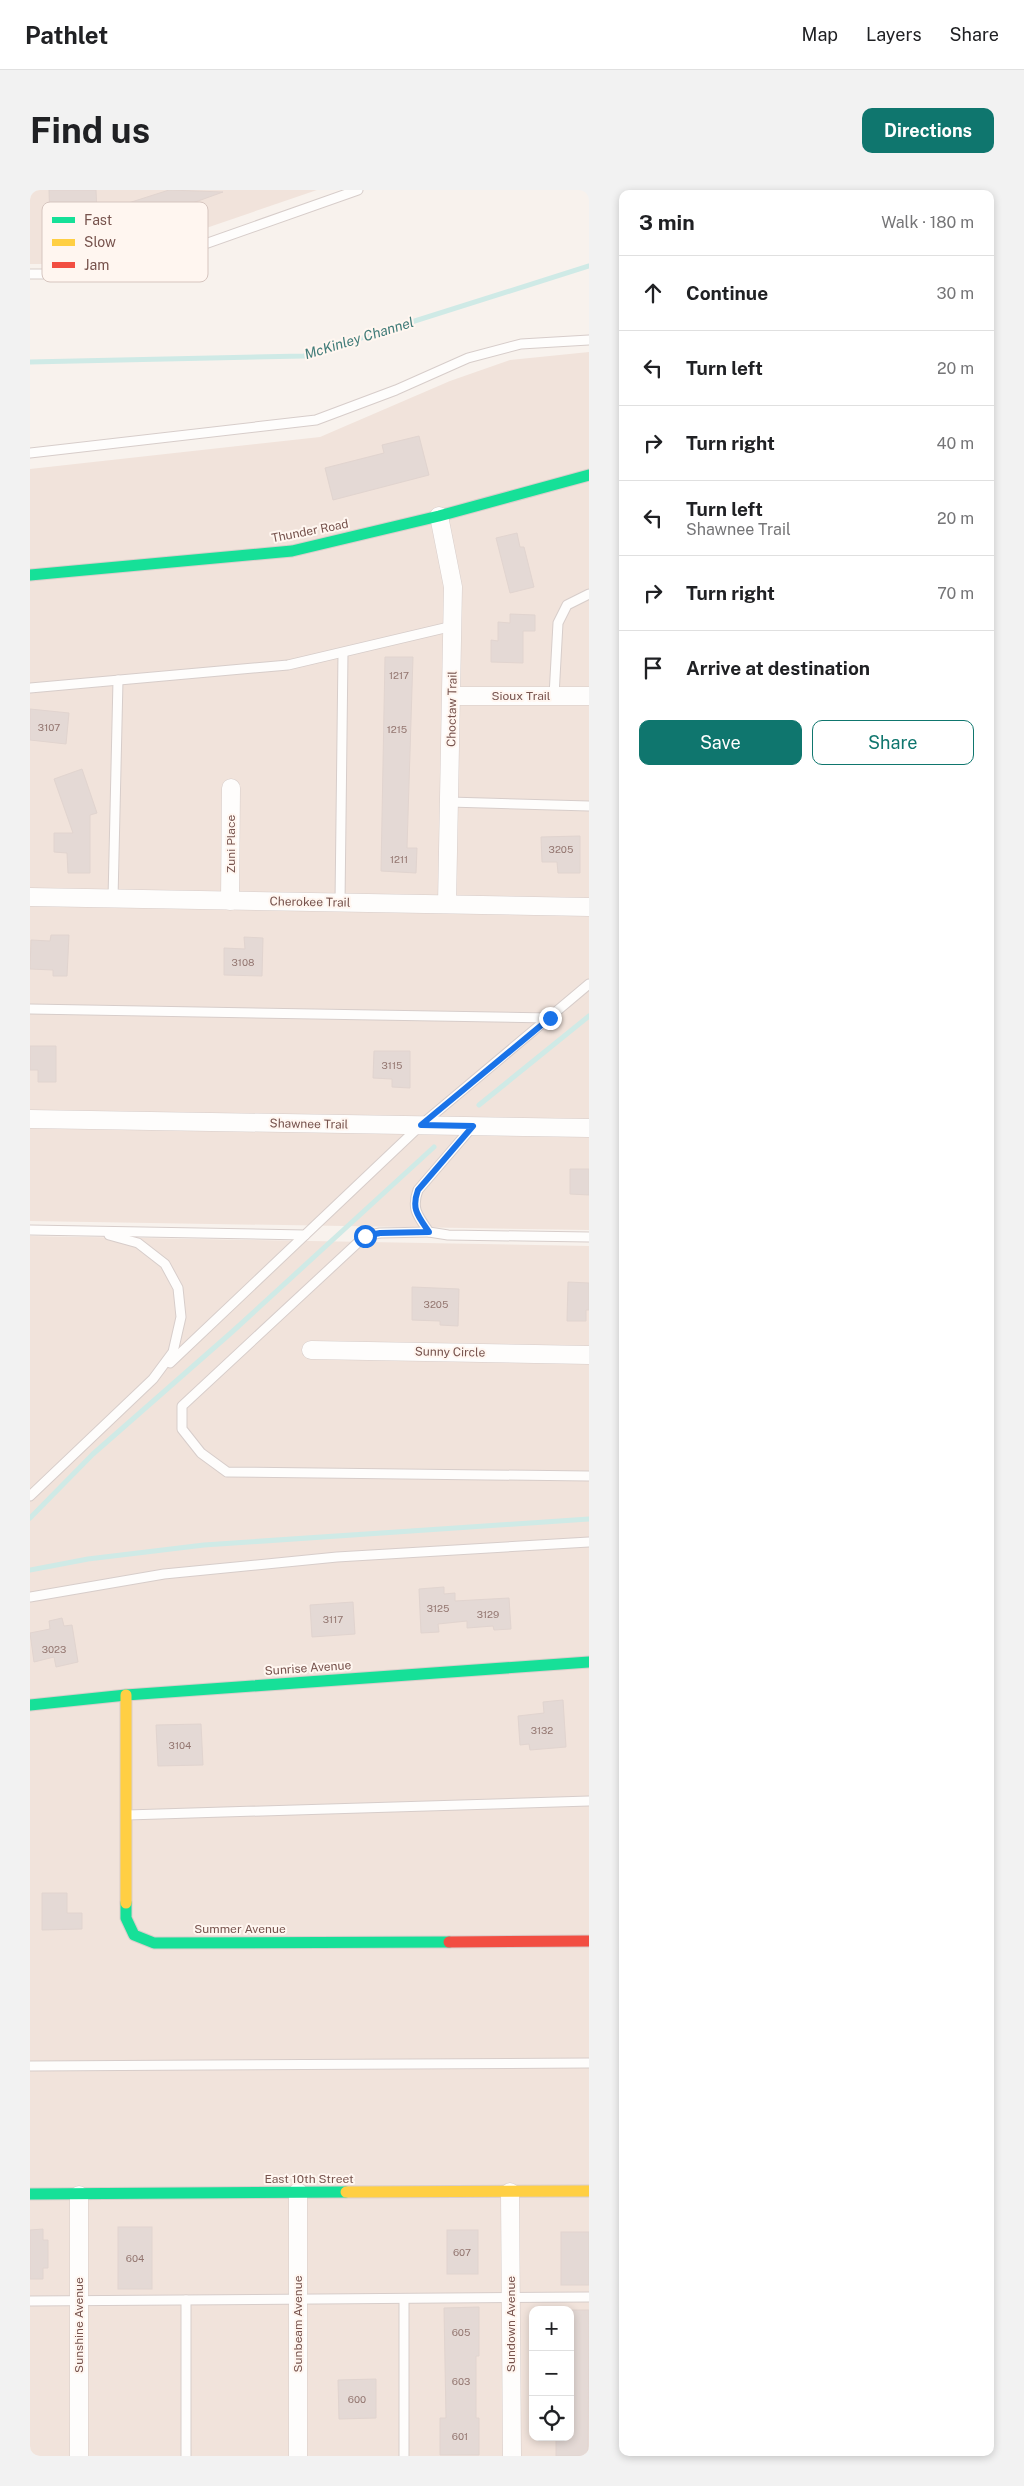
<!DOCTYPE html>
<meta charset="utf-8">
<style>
body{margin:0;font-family:"Public Sans",sans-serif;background:#f2f2f2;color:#202124}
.controls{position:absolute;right:15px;bottom:15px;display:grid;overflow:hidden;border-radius:10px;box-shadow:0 2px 8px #0003}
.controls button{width:45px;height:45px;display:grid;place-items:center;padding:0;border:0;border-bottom:1px solid #e0e0e0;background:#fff;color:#202124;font:25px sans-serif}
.stop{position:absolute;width:15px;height:15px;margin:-11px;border:4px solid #1a73e8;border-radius:50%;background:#fff}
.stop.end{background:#1a73e8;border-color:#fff;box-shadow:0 1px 5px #0008}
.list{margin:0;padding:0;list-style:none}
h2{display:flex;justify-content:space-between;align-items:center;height:65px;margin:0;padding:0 20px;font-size:21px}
h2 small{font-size:16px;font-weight:400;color:#757577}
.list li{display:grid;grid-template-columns:32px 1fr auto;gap:15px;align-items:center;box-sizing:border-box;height:75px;padding:0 20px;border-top:1px solid #e0e0e0}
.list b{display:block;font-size:19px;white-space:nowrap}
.list p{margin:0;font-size:16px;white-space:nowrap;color:#757577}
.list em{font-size:16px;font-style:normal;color:#757577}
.actions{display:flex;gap:10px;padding:15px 20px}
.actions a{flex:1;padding:11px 0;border:1px solid #0f766e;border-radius:10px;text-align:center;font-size:18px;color:#0f766e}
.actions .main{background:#0f766e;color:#fff}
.icon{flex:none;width:28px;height:28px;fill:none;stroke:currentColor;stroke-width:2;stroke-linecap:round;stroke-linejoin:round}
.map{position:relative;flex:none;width:559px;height:2266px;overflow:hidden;border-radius:10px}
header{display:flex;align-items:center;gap:30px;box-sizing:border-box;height:70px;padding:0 25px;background:#fff;border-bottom:1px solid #e0e0e0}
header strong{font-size:24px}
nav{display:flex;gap:28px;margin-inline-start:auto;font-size:18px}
.intro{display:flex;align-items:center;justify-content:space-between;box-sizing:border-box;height:120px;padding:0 30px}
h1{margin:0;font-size:35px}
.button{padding:12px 22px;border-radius:10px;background:#0f766e;color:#fff;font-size:18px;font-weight:700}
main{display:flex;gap:30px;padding:0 30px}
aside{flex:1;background:#fff;border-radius:10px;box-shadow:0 2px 8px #0003}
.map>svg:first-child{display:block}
.residential{fill:#f1e3db;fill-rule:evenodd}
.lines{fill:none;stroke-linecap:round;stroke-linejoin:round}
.stream{stroke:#cfeae6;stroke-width:5}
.building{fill:#e4d9d5;stroke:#e1d4cf}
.lane-casing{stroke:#d7cdca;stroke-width:11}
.street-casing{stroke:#d7cdca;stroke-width:19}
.fast-casing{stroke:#d9cecb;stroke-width:13}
.slow-casing{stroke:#d9cecb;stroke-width:13}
.jam-casing{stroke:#d9cecb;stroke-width:13}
.lane{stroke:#fefdfc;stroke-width:9}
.street{stroke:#fefdfc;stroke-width:18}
.fast{stroke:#16e098;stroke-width:11}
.slow{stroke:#ffcf43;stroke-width:11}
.jam{stroke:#f24e42;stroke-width:11}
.route{stroke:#1a73e8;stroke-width:6}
.labels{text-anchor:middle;stroke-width:4;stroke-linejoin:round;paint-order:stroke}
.number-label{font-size:10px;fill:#947771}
.street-label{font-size:12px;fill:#77534d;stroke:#fff6f0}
.water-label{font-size:14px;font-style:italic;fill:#407b78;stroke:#fff6f0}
.key{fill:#fff6f0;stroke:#d6c5bf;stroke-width:1}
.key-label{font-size:14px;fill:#77534d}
</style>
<header>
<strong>Pathlet</strong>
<nav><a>Map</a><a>Layers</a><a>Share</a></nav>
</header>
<div class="intro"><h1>Find us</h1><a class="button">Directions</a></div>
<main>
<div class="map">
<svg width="559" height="2266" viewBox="0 0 559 2266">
<rect width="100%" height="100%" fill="#f8f2ed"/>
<g class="residential">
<polygon points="0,0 287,0 71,74 0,74"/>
<polygon points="559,162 559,1040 0,1031 0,279 290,247 420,191 480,170"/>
<path d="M 0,1046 L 559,1056 L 559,2266 L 0,2266 ZM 503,2120 L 540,2120 L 540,2247 L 503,2247 Z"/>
</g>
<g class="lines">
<g class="stream">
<polyline points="0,172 274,166 559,76"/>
<polyline points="449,915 559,826"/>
<polyline points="0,1328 63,1264 202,1142 404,957"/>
<polyline points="0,1380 58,1369 174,1355 559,1329"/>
</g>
</g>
<g class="building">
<polygon points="19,0 66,0 67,23 139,0 193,2 132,24 135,34 83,50 77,31 20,32"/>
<polygon points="389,246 399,285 303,310 295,278 354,263 352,255"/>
<polygon points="487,343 490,357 494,357 504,397 480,403 466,348"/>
<polygon points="480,424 505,425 505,441 493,441 493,473 461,472 461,450 468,451 468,432 480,433"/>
<polygon points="355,467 383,467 377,658 387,658 386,683 351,681"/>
<polygon points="0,519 39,523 36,554 0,550"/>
<polygon points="52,579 67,623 60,625 60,683 38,683 37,663 24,662 24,643 43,643 24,589"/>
<polygon points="550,646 550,683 528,683 527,672 512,672 511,647"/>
<polygon points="21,745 39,745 37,786 23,786 23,780 0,779 1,750 20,751"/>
<polygon points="214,747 233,748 232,786 194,785 194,758 215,759"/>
<polygon points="0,856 26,856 26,892 8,892 8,880 0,880"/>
<polygon points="344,861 380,861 380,898 362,897 362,889 343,888"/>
<polygon points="540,979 559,979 559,1005 540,1004"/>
<polygon points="538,1092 559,1093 559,1120 556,1120 556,1131 537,1131"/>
<polygon points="382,1097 429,1099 428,1136 410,1135 410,1131 382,1130"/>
<polygon points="414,1397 414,1404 425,1403 425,1411 479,1408 481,1439 464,1440 463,1436 437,1438 437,1431 408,1434 409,1442 391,1443 389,1399"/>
<polygon points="323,1412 325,1444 282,1447 280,1415"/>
<polygon points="32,1428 34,1436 42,1435 48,1472 26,1477 24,1467 4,1472 0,1443 20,1439 19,1431"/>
<polygon points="533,1510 536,1557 500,1560 499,1554 490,1555 488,1526 514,1523 513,1512"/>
<polygon points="171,1534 173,1575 128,1576 126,1535"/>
<polygon points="12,1703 37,1703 37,1723 52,1723 52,1739 12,1740"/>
<rect x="88" y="2037" width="34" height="62"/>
<polygon points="13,2039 13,2050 18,2050 18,2078 13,2078 13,2089 0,2089 0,2040"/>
<rect x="417" y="2040" width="31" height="44"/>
<rect x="531" y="2042" width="28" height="53"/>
<polygon points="449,2117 449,2166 446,2166 446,2228 449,2228 449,2265 410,2265 410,2228 416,2228 414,2118"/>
<polygon points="540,2120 559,2120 558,2266 526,2266 526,2247 540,2247"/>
<polygon points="346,2189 346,2228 309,2229 308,2190"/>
</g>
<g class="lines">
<defs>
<g id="lane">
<polyline points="0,84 67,84 104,79 328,0"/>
<polyline points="0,263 286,230 366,200 438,168 491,154 559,150"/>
<polyline points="0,498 258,475 423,436"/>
<polyline points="524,506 528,433 537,415 559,404"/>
<polyline points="419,612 559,616"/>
<polyline points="83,709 88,490"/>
<polyline points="310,712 313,463"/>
<polyline points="0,819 520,828"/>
<path d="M 443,936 L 388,1000 C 381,1019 388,1026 399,1042 L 418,1045 L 559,1047"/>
<polyline points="0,1040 275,1045 391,935 559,794"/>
<polyline points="399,1042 350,1043 335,1046 152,1216 152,1239 171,1263 197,1282 559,1286"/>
<polyline points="140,1173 275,1045"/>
<polyline points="0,1306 123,1189 143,1162 151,1127 148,1098 135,1074 108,1053 79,1045"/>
<polyline points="0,1407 134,1384 307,1367 559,1352"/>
<polyline points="97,1625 559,1611"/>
<polyline points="0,1876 559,1873"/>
<polyline points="374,2109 374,2266"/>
<polyline points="0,2111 559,2107"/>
<polyline points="156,2266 156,2110"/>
</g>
<g id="street">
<polyline points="409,326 423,397 417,714"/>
<polyline points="422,506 559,506"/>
<polyline points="0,707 559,717"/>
<polyline points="200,711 201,598"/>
<polyline points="0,929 559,938"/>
<polyline points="281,1160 559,1165"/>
<polyline points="480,2002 482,2266"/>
<polyline points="49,2005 49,2266"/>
<polyline points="268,2266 268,2002"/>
</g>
<g id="fast">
<polyline points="0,385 262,361 409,326 559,285"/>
<polyline points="0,1515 96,1505 559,1472"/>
<polyline points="96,1713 96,1728 104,1745 124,1753 419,1752"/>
<polyline points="0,2004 316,2002"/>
</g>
<g id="slow">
<polyline points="96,1505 96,1713"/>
<polyline points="316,2002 559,2001"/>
</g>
<polyline id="jam" points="419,1752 559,1751"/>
</defs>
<use href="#lane" class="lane-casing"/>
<use href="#street" class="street-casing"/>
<use href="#fast" class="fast-casing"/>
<use href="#slow" class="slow-casing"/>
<use href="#jam" class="jam-casing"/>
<use href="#lane" class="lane"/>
<use href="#street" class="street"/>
<use href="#fast" class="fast"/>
<use href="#slow" class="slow"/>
<use href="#jam" class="jam"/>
</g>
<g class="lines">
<path class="route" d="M 335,1046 L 350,1043 L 399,1042 C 388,1026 381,1019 388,1000 L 443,936 L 391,935 L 520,828"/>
</g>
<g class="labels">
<g class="number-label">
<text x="369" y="489">1217</text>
<text x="19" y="541">3107</text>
<text x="367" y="543">1215</text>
<text x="531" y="663">3205</text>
<text x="369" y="673">1211</text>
<text x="213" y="776">3108</text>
<text x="362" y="879">3115</text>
<text x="406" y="1118">3205</text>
<text x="408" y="1422">3125</text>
<text x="458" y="1428">3129</text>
<text x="303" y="1433">3117</text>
<text x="24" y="1463">3023</text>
<text x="512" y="1544">3132</text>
<text x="150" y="1559">3104</text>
<text x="432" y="2066">607</text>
<text x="105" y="2072">604</text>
<text x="431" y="2146">605</text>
<text x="431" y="2195">603</text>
<text x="327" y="2213">600</text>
<text x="430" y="2250">601</text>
</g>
<g class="street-label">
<text transform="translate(280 341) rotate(-11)" y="4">Thunder Road</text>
<text x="491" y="510">Sioux Trail</text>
<text transform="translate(422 519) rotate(-89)" y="4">Choctaw Trail</text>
<text transform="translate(201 654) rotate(-90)" y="4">Zuni Place</text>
<text transform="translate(280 712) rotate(1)" y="4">Cherokee Trail</text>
<text transform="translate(279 934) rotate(1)" y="4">Shawnee Trail</text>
<text transform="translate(420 1162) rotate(1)" y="4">Sunny Circle</text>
<text transform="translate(278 1478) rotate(-4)" y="4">Sunrise Avenue</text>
<text x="210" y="1743">Summer Avenue</text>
<text x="279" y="1993">East 10th Street</text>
<text transform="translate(268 2134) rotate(-90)" y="4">Sunbeam Avenue</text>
<text transform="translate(481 2134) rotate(-90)" y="4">Sundown Avenue</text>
<text transform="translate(49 2135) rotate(-90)" y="4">Sunshine Avenue</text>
</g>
<g class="water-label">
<text transform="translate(329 148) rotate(-17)" y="5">McKinley Channel</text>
</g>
</g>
<rect x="12" y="12" width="166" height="80" rx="8" class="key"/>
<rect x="22" y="27" width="23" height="6" fill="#16e098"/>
<rect x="22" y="49" width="23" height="7" fill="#ffcf43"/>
<rect x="22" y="72" width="23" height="6" fill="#f24e42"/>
<g class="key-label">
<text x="54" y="35">Fast</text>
<text x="54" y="57">Slow</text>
<text x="54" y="80">Jam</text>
</g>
</svg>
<div class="controls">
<button>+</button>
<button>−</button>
<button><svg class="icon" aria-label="locate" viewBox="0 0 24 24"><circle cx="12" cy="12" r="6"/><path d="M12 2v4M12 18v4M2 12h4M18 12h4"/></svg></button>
</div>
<div class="stop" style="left:335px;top:1046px"></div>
<div class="stop end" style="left:520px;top:828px"></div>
</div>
<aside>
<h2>3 min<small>Walk · 180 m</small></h2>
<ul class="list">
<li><svg class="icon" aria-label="ahead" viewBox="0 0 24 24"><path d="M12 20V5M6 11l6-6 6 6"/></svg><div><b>Continue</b></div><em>30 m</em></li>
<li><svg class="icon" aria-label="left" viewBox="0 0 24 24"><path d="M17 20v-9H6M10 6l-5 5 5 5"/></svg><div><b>Turn left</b></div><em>20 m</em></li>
<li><svg class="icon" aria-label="right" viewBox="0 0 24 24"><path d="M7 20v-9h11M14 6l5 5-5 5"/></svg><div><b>Turn right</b></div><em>40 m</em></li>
<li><svg class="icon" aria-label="left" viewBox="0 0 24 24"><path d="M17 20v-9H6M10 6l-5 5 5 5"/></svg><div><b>Turn left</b><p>Shawnee Trail</p></div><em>20 m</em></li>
<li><svg class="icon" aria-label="right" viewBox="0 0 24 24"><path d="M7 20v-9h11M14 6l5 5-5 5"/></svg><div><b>Turn right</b></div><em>70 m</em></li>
<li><svg class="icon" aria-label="arrive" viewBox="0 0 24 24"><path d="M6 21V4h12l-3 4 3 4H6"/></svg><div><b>Arrive at destination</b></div></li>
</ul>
<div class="actions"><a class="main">Save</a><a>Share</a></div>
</aside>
</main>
